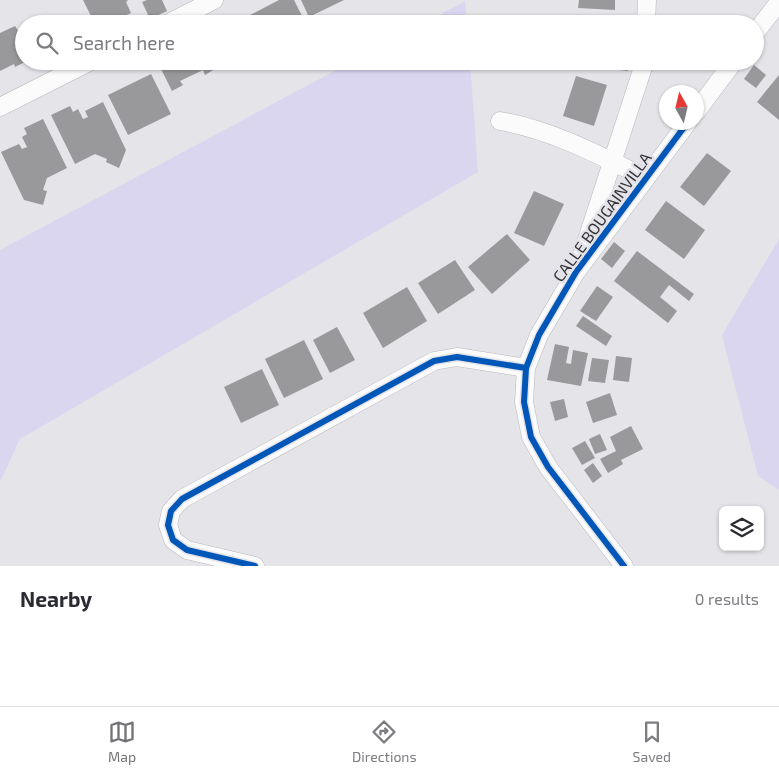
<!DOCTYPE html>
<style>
body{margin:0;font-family:"Exo 2",sans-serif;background:#f2f2f3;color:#2b2b33}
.controls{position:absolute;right:15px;bottom:15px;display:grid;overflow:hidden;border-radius:8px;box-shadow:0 1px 4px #0004}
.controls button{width:45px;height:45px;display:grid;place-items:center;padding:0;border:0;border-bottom:1px solid #e1e1e2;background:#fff;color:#2b2b33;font:25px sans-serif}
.compass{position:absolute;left:659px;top:85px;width:45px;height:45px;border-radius:50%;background:#fff;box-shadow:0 1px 4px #0004;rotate:352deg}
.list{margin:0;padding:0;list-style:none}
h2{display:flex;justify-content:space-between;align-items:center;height:65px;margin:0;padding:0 20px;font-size:21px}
h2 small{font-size:16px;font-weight:400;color:#7c7c81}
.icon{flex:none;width:28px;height:28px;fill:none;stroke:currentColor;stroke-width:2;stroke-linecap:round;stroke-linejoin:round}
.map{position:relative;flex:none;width:779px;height:566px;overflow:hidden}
.search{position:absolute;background:#fff;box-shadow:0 1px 4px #0004;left:15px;right:15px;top:15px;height:55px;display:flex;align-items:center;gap:12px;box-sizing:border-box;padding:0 18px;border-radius:28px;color:#7c7c81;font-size:19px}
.sheet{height:140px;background:#fff}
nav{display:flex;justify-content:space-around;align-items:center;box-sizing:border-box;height:70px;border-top:1px solid #e1e1e2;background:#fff;font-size:14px;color:#7c7c81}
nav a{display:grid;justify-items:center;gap:2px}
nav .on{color:#737275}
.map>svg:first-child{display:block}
.green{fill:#dbd6f0}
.building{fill:#99999c}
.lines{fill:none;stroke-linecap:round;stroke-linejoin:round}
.minor-casing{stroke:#b9b8bc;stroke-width:19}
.minor{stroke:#fbfbfc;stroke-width:18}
.cycleway-casing{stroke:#e4e3ea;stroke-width:9}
.cycleway{stroke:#0057b8;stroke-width:6}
.labels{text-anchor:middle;stroke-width:5;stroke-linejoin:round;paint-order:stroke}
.street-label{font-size:16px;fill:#353437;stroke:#e4e3ea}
</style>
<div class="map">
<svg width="779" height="566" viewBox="0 0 779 566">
<rect width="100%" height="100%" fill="#e5e4e9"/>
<g class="green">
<polygon points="465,1 467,24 423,24"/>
<polygon points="353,61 470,61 478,172 20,439 0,482 0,250"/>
<polygon points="779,239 779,490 758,476 722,335"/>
</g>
<g class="building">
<polygon points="83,0 127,0 128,1 126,2 131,13 116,20 114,15 108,18 110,24 95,24"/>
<polygon points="147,0 162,0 167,11 150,19 142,2"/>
<polygon points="279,0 294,0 306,24 254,24 250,15"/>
<polygon points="301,0 344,0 309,17"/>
<polygon points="579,0 615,0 615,10 578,8"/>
<polygon points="576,17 613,21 613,24 576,24"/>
<polygon points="15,26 24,40 24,61 27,61 15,67 14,64 0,71 0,33"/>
<polygon points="157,61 209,61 213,70 205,75 203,70 180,81 183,85 172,91"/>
<polygon points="572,61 629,61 628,71 571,65"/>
<polygon points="754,65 766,75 756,88 744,79"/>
<polygon points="151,74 171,114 128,135 108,95"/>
<polygon points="779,75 779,120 757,102"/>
<polygon points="576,76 607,85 594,126 563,116"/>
<polygon points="103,102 126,150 119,168 106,162 107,159 95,154 75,164 51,115 70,106 73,112 78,109 83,119 88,117 85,111"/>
<polygon points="43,119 67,168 47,178 43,190 47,191 43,205 24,200 1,152 19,144 22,149 27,147 22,137 27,134 24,128"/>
<polygon points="707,153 731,171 704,206 680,187"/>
<polygon points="534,191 564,204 544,246 514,233"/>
<polygon points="666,201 705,230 684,259 645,230"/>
<polygon points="507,234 530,260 492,294 468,267"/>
<polygon points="614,242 625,251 612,268 601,259"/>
<polygon points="637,251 694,294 689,301 669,285 660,297 677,311 668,323 614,281"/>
<polygon points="455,260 475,290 438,314 418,283"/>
<polygon points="597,286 613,297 596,321 580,311"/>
<polygon points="407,287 427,321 383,348 363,313"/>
<polygon points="583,316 612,336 606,346 576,326"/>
<polygon points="337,327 355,360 330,373 313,340"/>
<polygon points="304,340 323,379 284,398 265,359"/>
<polygon points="555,344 569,347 566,363 571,364 573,350 588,353 581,386 547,380"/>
<polygon points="616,356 632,358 629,382 613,380"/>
<polygon points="592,358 609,360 605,383 588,381"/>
<polygon points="262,369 279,405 241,423 224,387"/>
<polygon points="610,393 617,415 593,423 586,402"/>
<polygon points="564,399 568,417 555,421 550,402"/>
<polygon points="631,426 643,449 621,460 623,464 608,473 600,459 616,451 610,437"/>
<polygon points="600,434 607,450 595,454 589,439"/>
<polygon points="585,441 595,458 582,465 572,448"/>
<polygon points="593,463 602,476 593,483 584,470"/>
</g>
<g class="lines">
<defs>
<g id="minor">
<polyline points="167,24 214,0"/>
<polyline points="646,24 647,0"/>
<polyline points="755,33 779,2"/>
<polyline points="0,107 91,61"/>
<polyline points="696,112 734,61"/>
<path d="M 500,121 C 552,130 599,155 646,178"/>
<polyline points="581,258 645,61"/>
<polyline points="255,566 187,550 173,540 168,525 171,511 182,499 434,361 457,357 526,368"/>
<polyline points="624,566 548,467 531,437 524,402 526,368 539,335 576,272 688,122"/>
</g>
</defs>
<use href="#minor" class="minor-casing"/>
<use href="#minor" class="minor"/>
<defs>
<g id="cycleway">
<polyline points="255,566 187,550 173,540 168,525 171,511 182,499 434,361 457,357 526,368"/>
<polyline points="624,566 548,467 531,437 524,402 526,368 539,335 576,272 688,122"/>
</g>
</defs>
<use href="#cycleway" class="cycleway-casing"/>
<use href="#cycleway" class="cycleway"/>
</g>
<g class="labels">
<g class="street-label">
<text transform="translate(602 217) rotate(-54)" y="6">CALLE BOUGAINVILLA</text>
</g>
</g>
</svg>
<div class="controls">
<button><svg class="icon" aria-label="layers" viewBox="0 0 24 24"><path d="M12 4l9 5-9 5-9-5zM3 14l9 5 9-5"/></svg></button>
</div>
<svg class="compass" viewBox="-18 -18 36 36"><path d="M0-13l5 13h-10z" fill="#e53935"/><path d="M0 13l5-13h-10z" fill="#7c7c81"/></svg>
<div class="search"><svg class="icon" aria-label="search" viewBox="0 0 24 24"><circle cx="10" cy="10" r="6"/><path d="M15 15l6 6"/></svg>Search here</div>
</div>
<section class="sheet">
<h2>Nearby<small>0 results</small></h2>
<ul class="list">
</ul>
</section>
<nav>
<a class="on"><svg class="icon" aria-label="map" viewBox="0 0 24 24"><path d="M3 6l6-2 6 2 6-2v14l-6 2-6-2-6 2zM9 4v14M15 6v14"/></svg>Map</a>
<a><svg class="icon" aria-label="directions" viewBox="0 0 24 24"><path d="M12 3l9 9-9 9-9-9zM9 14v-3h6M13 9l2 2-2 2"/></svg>Directions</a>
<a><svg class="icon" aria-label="saved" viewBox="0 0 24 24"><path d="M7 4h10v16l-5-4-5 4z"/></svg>Saved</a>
</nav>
